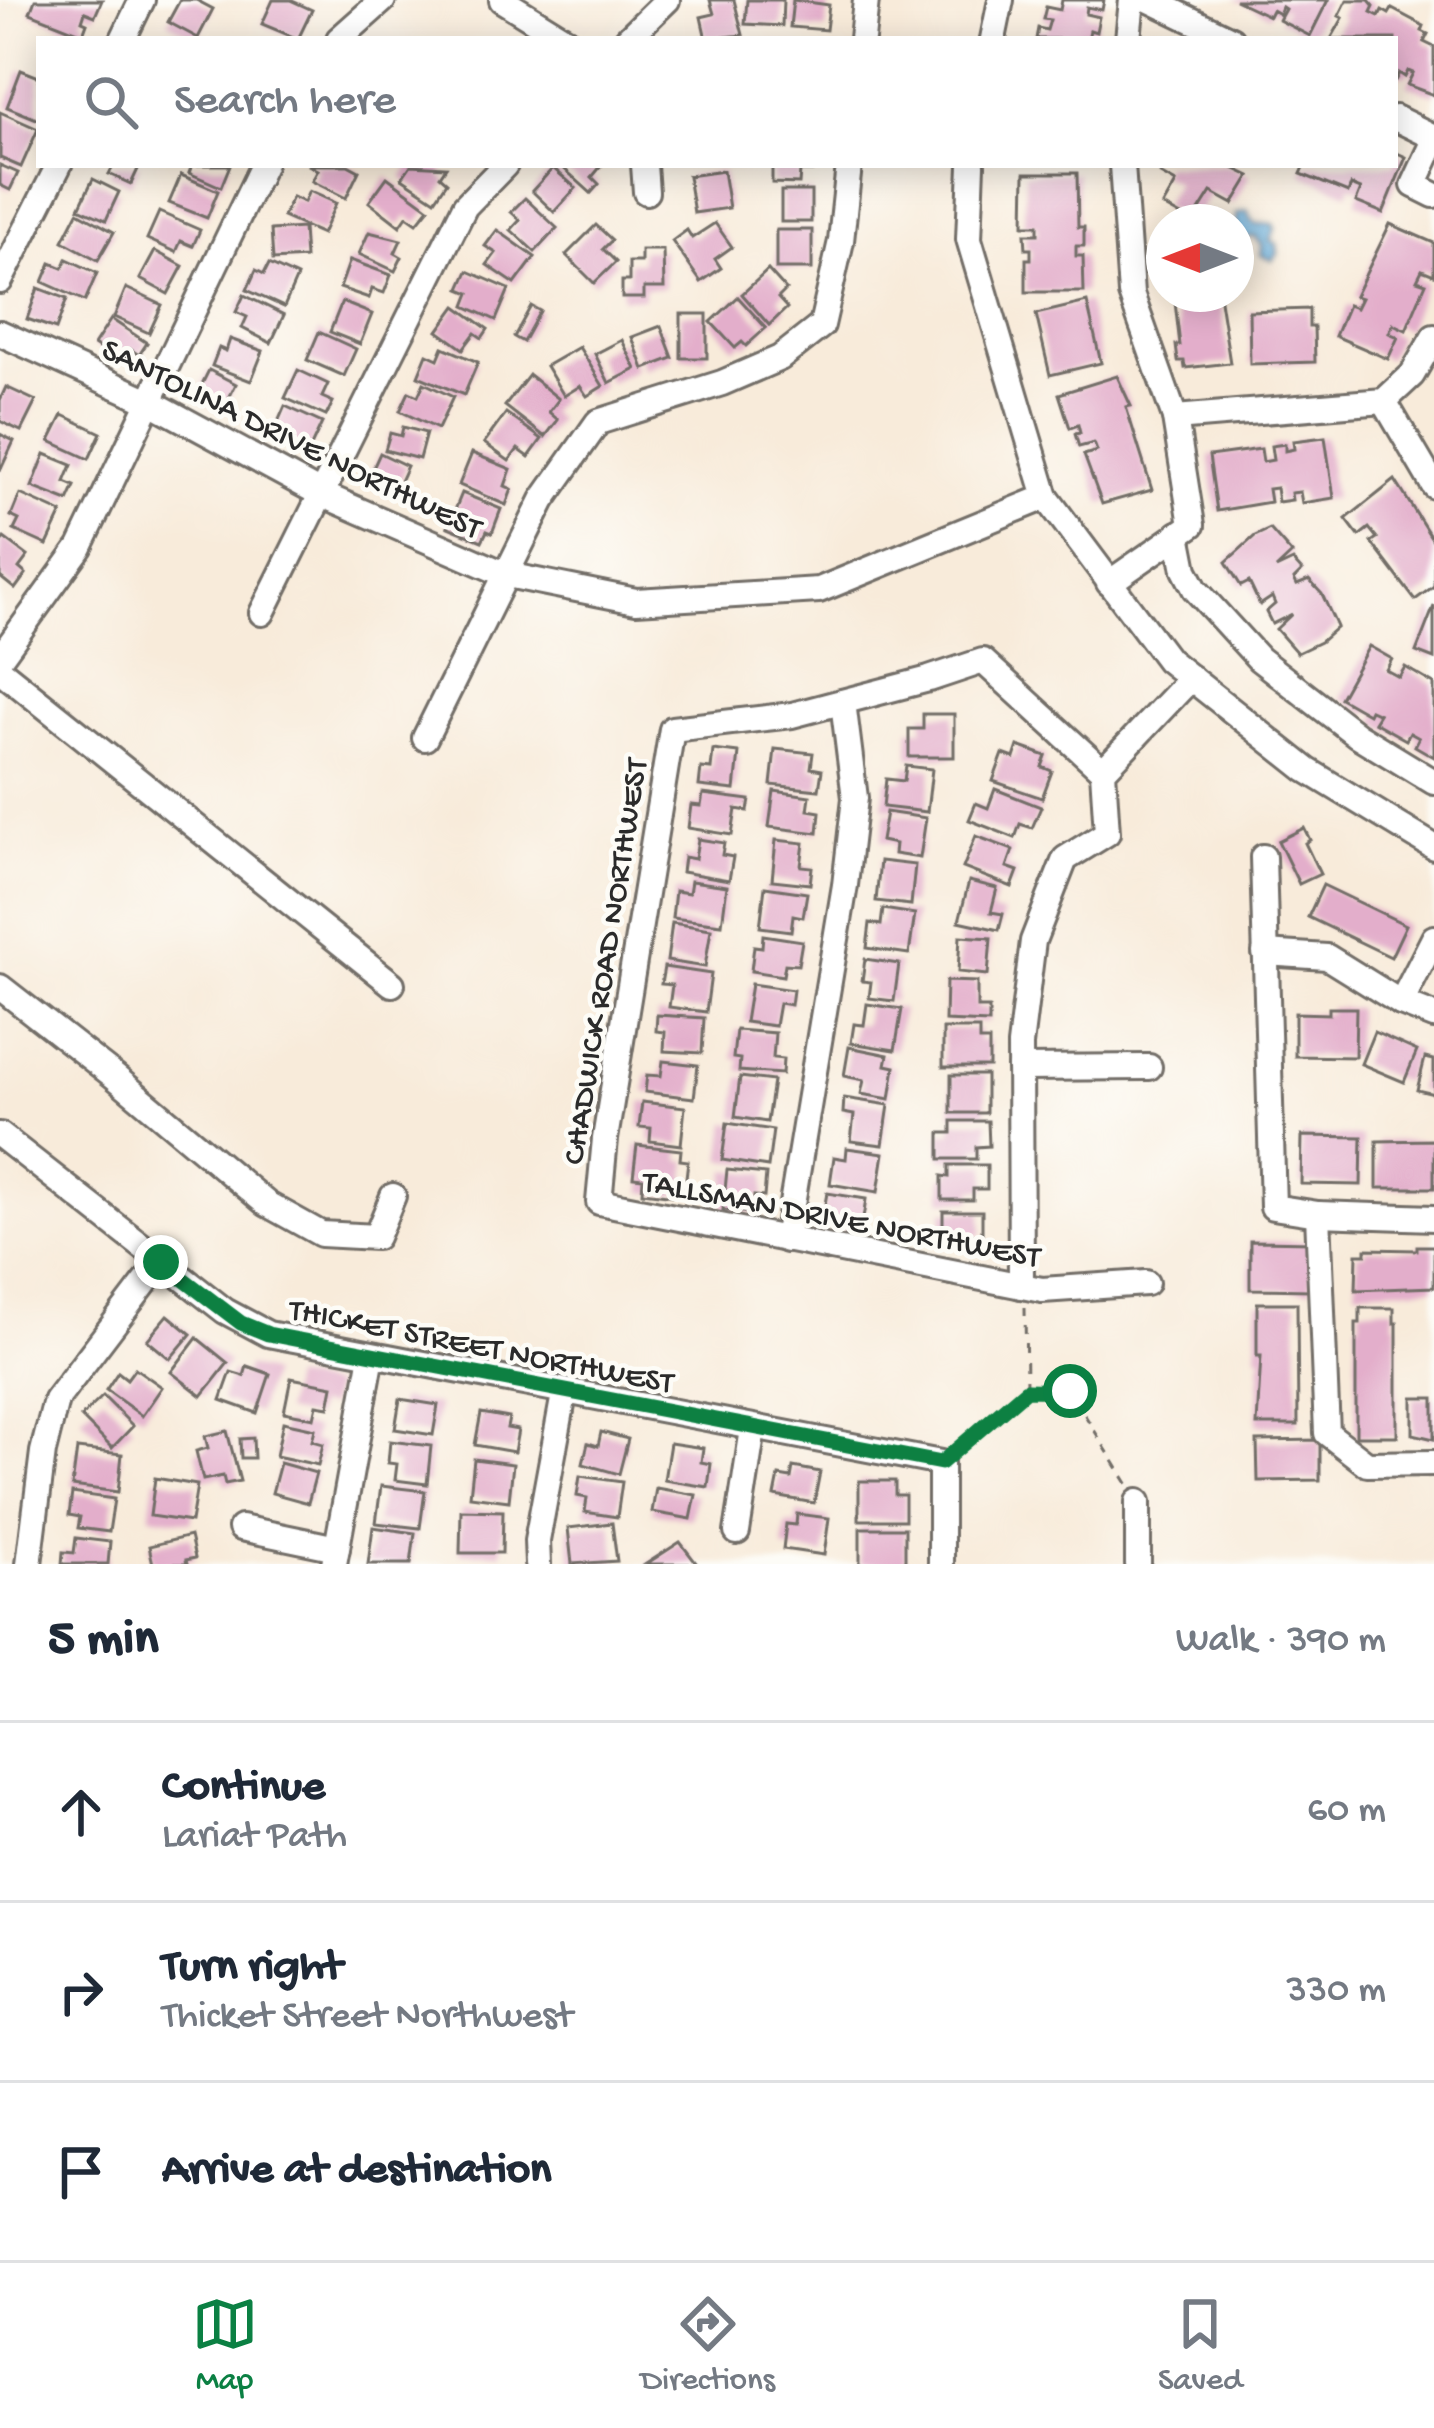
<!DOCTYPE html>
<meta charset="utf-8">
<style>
body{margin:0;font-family:"Gochi Hand",sans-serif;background:#f6f6f7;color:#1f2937}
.compass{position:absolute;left:1146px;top:204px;width:108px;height:108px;border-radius:50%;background:#fff;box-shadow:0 6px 30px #0003;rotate:270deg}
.stop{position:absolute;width:36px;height:36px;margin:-27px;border:9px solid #0b8043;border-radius:50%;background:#fff}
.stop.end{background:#0b8043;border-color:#fff;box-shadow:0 3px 12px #0008}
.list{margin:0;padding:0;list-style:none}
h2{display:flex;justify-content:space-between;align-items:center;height:156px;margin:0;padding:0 48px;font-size:51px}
h2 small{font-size:39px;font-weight:400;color:#747a83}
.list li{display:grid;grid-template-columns:78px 1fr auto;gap:36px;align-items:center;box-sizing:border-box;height:180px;padding:0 48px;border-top:3px solid #e0e1e3}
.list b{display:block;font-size:45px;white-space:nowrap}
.list p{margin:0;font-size:39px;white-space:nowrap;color:#747a83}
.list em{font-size:39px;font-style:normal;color:#747a83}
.icon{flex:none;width:66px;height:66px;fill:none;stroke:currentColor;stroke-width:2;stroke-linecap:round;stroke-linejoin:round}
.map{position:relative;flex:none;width:1434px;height:1564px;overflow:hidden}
.search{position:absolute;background:#fff;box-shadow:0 6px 30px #0003;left:36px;right:36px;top:36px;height:132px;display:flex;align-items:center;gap:30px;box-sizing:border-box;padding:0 42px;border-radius:0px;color:#747a83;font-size:45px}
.sheet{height:696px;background:#fff}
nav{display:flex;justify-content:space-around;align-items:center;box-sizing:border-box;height:168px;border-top:3px solid #e0e1e3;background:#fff;font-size:33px;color:#747a83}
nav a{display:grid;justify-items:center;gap:6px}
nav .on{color:#0b8043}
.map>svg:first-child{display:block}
.water{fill:#6cb4e3;stroke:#4c7087;stroke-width:3}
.building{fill:#e3aecb}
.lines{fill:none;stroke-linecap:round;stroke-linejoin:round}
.minor-casing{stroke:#736e68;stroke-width:30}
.path{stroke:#736e68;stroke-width:3;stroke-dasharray:9 9;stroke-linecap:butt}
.minor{stroke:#fff;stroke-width:24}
.route{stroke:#0b8043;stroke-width:15}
.labels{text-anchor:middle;stroke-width:9;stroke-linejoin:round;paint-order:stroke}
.street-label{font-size:33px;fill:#2b2b2b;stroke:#fdfcf7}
</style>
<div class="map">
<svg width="1434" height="1564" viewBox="0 0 1434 1564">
<rect width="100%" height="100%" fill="#fdfcf7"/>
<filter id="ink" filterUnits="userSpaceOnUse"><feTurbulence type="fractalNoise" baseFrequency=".00833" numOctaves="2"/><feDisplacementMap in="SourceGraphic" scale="24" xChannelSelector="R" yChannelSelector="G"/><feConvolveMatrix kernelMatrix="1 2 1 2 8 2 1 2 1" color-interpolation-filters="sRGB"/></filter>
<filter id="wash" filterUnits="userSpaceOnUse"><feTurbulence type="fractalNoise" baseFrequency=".004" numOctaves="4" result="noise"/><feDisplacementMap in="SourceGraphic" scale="48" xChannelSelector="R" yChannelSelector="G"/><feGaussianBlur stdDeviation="2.7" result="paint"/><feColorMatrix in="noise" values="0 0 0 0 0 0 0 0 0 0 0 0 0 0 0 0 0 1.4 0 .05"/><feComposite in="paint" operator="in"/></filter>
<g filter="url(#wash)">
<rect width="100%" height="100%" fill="#f8ebda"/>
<polygon class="water" points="1247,211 1255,224 1273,224 1275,229 1270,240 1277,244 1278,254 1272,260 1261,255 1262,245 1255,237 1242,238 1236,231 1237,214"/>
<g id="blocks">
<g class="building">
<polygon points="35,0 102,0 95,16 85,12 82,21 87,23 83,34 30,13"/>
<polygon points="180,0 196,0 213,9 198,38 168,22"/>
<polygon points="273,0 290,0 312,10 298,39 262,24"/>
<polygon points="710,0 734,0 743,35 706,39 701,17 714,14"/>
<polygon points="747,0 783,0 782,26 745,24"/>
<polygon points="793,0 829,5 826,30 790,27"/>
<polygon points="1062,0 1104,0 1102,10 1087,7 1086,14 1099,17 1096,32 1090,30 1088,39 1036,39 1038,28 1047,30 1050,20 1043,19 1046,7 1060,10"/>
<polygon points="1235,0 1328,0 1310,36 1279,20 1285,9 1282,7 1279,14 1272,10 1269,16"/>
<polygon points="1347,0 1369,0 1374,6 1371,12 1379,16 1382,10 1389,14 1392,9 1424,26 1422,31 1428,34 1424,42 1434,47 1434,95 1407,85 1413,73 1408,71 1405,77 1399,73 1395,81 1395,39 1331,39 1343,18 1339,16"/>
<polygon points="21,70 39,77 39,120 7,107"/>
<polygon points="0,112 38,129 21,167 0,158"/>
<polygon points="1395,152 1406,157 1383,213 1356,202 1361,189 1351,185 1348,193 1301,174 1305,165 1395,165"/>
<polygon points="0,165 18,173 10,190 0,185"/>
<polygon points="114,165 140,165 131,184 109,174"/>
<polygon points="192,165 230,165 221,187 189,173"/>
<polygon points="308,165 348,165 359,171 346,198 312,181 318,170"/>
<polygon points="411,165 446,167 440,176 447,182 435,200 402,178"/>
<polygon points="560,165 602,165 592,177 599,184 591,193"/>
<polygon points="772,165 812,165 812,171 800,171 799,184 772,183"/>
<polygon points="1165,165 1227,165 1250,176 1233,204 1211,192 1192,222 1163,206 1176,183 1160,174"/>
<polygon points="553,168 576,188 554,212 532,191"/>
<polygon points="723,171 729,208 694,213 688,176"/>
<polygon points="1025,173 1077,173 1078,227 1084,227 1084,246 1076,246 1076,256 1083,256 1084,292 1026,292 1026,259 1031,259 1031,249 1026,249 1025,234 1038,234 1038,225 1024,225"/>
<polygon points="181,175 218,191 207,218 169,203"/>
<polygon points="387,177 429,208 417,223 407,216 400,226 369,202"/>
<polygon points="93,179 119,192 106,220 79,208"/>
<polygon points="309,191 336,203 322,234 283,217 292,197 304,202"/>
<rect x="781" y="191" width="30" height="31"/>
<polygon points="525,198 557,228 535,252 511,230 520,220 511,212"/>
<polygon points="78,212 114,232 98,260 63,241"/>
<polygon points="159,212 200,230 193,246 181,241 176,252 147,239"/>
<polygon points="715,223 732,247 715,259 721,268 701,282 672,241 687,230 692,238"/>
<polygon points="1390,224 1434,243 1434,275 1422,270 1417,280 1426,283 1406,330 1393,324 1389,333 1398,337 1388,359 1335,336 1348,305 1356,308 1361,298 1355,296"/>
<polygon points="596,225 612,240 603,249 616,262 594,283 566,255"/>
<polygon points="303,228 305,258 273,260 271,230"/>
<polygon points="497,230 535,257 515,284 487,265 496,253 485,246"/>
<rect x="776" y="230" width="36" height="39"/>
<polygon points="369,232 401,240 395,253 402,257 395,271 359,254"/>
<polygon points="641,250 663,250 664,288 644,288 644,298 622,298 622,281 629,281 629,262 641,262"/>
<polygon points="155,251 183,266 168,294 140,279"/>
<polygon points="67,259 97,273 85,301 43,282 51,263 63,268"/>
<polygon points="350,260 391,275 384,293 372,289 369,298 340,288"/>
<polygon points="269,264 297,277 284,307 247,290 256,270 264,274"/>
<polygon points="768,270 786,290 778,298 787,308 769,325 742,294"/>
<polygon points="468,271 509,289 496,320 465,306 470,293 460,289"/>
<polygon points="38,288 67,299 56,329 27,319"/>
<polygon points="126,288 162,305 149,333 114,317"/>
<polygon points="1174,294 1219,294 1230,363 1185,368 1184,361 1178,361 1176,345 1180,345"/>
<polygon points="244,295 284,315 271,343 242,328 247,317 236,312"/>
<polygon points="738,297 766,328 746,346 742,342 735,348 711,322"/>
<polygon points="342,302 372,314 360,344 330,332"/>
<polygon points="1087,302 1101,363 1050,375 1036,314"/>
<polygon points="456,306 488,329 482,338 475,333 463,349 438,331"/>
<polygon points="531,306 540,311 523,342 514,337"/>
<polygon points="1309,309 1309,327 1314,327 1315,362 1250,364 1249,311"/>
<rect x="681" y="314" width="26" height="44"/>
<polygon points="111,319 147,343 139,355 130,349 121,363 94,345"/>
<polygon points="661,326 673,358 644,369 632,337"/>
<polygon points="319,332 356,349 344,376 307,360"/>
<polygon points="230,339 263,351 251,381 212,366 219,348 226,351"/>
<polygon points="622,340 636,369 609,383 595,354"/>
<polygon points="443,347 478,362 464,395 418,376 427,354 438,359"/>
<polygon points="579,347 603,386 587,396 580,386 564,396 546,366"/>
<polygon points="209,370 236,384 222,412 195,398"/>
<polygon points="298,370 328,384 322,397 333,402 326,416 285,398"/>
<polygon points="529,375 559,399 549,412 558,420 545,437 505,406"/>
<polygon points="1117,376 1131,406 1126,407 1152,490 1102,504 1084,455 1097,451 1094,443 1079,447 1075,434 1080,433 1078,425 1070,428 1059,394"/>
<polygon points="424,383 453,397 438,429 400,411 409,392 418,396"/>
<polygon points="6,387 36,401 21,431 0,421 0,400"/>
<polygon points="285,406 322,423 307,455 271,438"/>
<polygon points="506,413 542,439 529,457 518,449 509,461 484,443"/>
<polygon points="63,415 101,433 89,459 50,441"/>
<polygon points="403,427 426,433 419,459 385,450 390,433 401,436"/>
<polygon points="0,434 14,441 0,471"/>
<polygon points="1325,437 1334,498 1302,503 1300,492 1291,493 1292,500 1278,502 1276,488 1268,489 1270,502 1217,511 1209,456 1261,449 1263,462 1273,460 1271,446 1285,444 1285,451 1294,449 1293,441"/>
<polygon points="380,453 407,466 395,492 368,479"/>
<polygon points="472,453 511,469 505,486 512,489 506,505 459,485"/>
<polygon points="45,454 72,465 65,482 75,486 68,501 32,487"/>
<polygon points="1395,480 1434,542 1434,586 1415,600 1371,542 1377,538 1369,528 1359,536 1346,519"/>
<polygon points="462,493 501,509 492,533 487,531 482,541 448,527"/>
<polygon points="20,494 62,513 47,545 14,530 19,520 11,516"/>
<polygon points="1270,529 1292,554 1276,569 1293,561 1302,571 1294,579 1297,585 1309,580 1322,594 1337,627 1320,642 1297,653 1276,629 1292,614 1272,624 1266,612 1275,604 1272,597 1260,605 1249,582 1241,586 1226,562 1255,536"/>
<polygon points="4,538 28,556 19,568 26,574 15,589 0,577 0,543"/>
<polygon points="1434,606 1434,659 1416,652"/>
<polygon points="1369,646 1392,659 1386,670 1399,677 1405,667 1434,684 1434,757 1415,746 1419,738 1410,733 1406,740 1374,722 1379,714 1370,710 1368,714 1340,698"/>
<polygon points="923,714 954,714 954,757 909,757 909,729 923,729"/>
<polygon points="1018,746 1046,756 1042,767 1052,771 1042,798 993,781 1003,754 1014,758"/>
<polygon points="775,749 813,753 811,768 822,770 819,790 771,785"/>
<polygon points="713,750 739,753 735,790 699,786 701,768 711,769"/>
<polygon points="906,766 932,769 927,812 883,807 886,779 904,781"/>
<polygon points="995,789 1041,807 1032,828 1020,824 1015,838 969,820 976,803 988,808"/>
<polygon points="774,791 810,796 808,810 820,812 818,833 769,827"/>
<polygon points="703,794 750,800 748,811 736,809 732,835 688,828 691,805 701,806"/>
<polygon points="886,812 926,818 920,858 894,854 895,844 881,841"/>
<polygon points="1304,828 1310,840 1305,843 1320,874 1299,884 1278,841"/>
<polygon points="976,836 1013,850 1007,867 1018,871 1012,887 963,868"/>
<polygon points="698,839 724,843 722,855 733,857 729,880 682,872 684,857 695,859"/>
<polygon points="776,840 804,843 801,866 812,867 810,884 772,880"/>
<polygon points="880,861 915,865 911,905 876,901"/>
<polygon points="691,881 727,886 722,924 672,918 675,891 689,893"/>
<polygon points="969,881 997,888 991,912 1003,914 999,930 959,921"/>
<polygon points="1323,885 1406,925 1391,957 1308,917"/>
<polygon points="765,887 807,893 803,917 793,915 791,931 760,927"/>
<polygon points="883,909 915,914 909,954 867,948 870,923 881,925"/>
<polygon points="672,923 711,929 705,967 667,961"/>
<polygon points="763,935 802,941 798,965 785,964 783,976 751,971 754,946 762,947"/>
<polygon points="960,936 991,938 988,975 958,972"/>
<polygon points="865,959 899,964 894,1001 869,998 871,982 862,981"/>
<polygon points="664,967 711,974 706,1012 669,1007 672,985 661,984"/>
<polygon points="946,981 977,982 977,1008 989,1008 989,1023 945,1021"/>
<polygon points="751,984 793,990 791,1005 779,1003 775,1026 745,1022"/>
<polygon points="867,1004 902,1009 895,1050 851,1043 854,1024 864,1025"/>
<polygon points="1329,1008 1356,1008 1355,1057 1295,1056 1295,1013 1329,1014"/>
<polygon points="657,1015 704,1018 702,1053 664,1051 665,1032 656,1031"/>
<polygon points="943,1029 979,1029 979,1041 989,1041 989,1067 943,1067"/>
<polygon points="736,1030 775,1033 773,1058 783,1059 782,1074 739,1071 740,1059 733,1058"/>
<polygon points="1374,1032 1417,1051 1404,1082 1361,1064"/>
<polygon points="849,1047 888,1055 886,1065 895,1067 890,1099 861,1094 864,1080 844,1076"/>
<polygon points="1425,1058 1434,1060 1434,1094 1417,1090"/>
<polygon points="663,1061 698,1065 694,1098 645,1092 647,1075 661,1076"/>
<rect x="951" y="1075" width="35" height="38"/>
<polygon points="740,1077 773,1081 767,1122 735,1117"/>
<polygon points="844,1098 889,1105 883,1145 851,1141 854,1115 843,1113"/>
<polygon points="642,1102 685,1107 681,1145 650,1141 651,1128 639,1127"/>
<polygon points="952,1121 988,1121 989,1146 976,1147 976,1159 940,1159 940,1133 952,1133"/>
<polygon points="727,1123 773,1130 768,1167 722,1160"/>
<polygon points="1302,1136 1362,1137 1361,1185 1301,1184"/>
<polygon points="1434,1140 1434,1188 1377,1188 1377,1141"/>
<polygon points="637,1145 681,1150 680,1160 688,1161 685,1186 678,1185 676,1196 642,1192 643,1178 633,1177"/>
<polygon points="847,1148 884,1153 878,1192 830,1184 834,1157 846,1159"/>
<polygon points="949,1165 987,1165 987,1189 973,1189 973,1200 942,1200 942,1176 949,1177"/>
<polygon points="727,1170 766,1174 764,1197 754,1196 753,1213 723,1210"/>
<polygon points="827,1193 866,1199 861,1232 833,1228 835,1216 823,1215"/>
<polygon points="943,1211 982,1211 982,1235 970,1235 970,1245 943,1245"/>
<polygon points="1250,1241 1312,1242 1311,1290 1250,1289"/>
<polygon points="1417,1246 1434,1246 1434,1287 1356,1290 1357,1254 1366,1254 1366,1249 1417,1250"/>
<polygon points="1257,1303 1297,1303 1298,1425 1257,1425 1261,1356 1257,1356"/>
<polygon points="1360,1308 1394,1308 1394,1323 1397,1323 1397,1436 1356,1436 1356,1323 1360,1323"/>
<polygon points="168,1315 191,1334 170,1359 147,1340"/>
<polygon points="197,1338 228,1363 202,1396 171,1372"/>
<polygon points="247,1366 270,1374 257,1413 221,1400 231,1372 244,1376"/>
<polygon points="135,1368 162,1387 142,1416 106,1390 118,1372 127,1379"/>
<polygon points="291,1378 333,1386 329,1407 317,1405 314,1418 284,1412"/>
<polygon points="103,1396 133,1426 112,1448 81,1417"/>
<polygon points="1413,1398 1434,1398 1434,1439 1413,1434"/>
<polygon points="400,1399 438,1405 433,1435 395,1429"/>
<polygon points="481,1413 509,1418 507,1428 518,1430 514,1452 475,1445"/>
<polygon points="283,1422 315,1429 312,1441 323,1444 318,1465 276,1456"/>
<polygon points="227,1431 240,1481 225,1484 223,1476 203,1480 196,1451 208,1448 205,1436"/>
<polygon points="601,1432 628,1439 619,1474 583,1464 588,1443 598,1446"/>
<polygon points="253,1438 254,1458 241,1458 240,1439"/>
<polygon points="1320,1440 1320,1480 1258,1481 1257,1441"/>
<polygon points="390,1441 431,1446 427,1484 395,1480 397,1464 388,1463"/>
<polygon points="670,1443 703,1448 701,1462 711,1464 708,1487 664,1480"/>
<polygon points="77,1449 122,1454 118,1492 72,1486"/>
<polygon points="474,1459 513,1464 509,1501 470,1496"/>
<polygon points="280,1463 316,1473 308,1503 272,1493"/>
<polygon points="793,1467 820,1472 814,1503 775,1496 779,1476 791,1478"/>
<polygon points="580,1476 622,1482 617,1517 585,1512 587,1498 577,1496"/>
<polygon points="155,1478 197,1485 191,1522 150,1516"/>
<polygon points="859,1481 895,1481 895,1495 905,1495 905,1520 859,1520"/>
<polygon points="381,1486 425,1491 420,1528 376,1523"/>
<polygon points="656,1488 696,1495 691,1519 652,1512"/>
<polygon points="72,1493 114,1499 109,1532 78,1528 80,1517 69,1515"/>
<polygon points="461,1510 503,1511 502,1553 460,1553"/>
<polygon points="797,1514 829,1518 824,1555 783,1549 786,1524 796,1525"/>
<polygon points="612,1523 617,1561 572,1564 568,1528"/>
<polygon points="373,1527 415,1533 411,1564 368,1564"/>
<rect x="860" y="1528" width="45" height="36"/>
<polygon points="190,1536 195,1558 186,1560 187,1564 153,1564 149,1546"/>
<polygon points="76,1538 110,1542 108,1564 62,1564 63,1552 74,1553"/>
<polygon points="680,1542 697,1564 646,1564"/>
</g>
</g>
</g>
<g filter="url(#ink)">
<use href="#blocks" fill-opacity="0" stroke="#736e68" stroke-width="3"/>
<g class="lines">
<defs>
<g id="minor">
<polyline points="502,0 565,39"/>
<polyline points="1150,0 1231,39"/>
<polyline points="123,39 142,0"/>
<polyline points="339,39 383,0"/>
<polyline points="627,39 667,0"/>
<polyline points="862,39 866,0"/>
<polyline points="993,39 1001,0"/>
<polyline points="1128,39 1132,0"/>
<polyline points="1395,118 1434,137"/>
<polyline points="1434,142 1414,185 1434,195"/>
<polyline points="644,165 646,192"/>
<polyline points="972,165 969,239 1046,497 1168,660 1307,770 1434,847"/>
<polyline points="1122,165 1131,294 1175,418"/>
<polyline points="0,281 59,165"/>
<polyline points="0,333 147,400 319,493 507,575 636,601 819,590 1046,497"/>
<polyline points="1384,401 1434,486"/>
<polyline points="1178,534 1185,570 1195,589 1259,659 1357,735 1434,782"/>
<polyline points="1109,583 1192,525 1175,418 1384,401 1412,375 1434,337"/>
<polyline points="262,613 465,206 505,165"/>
<polyline points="0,658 80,547 263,165"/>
<polyline points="0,670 392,984"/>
<polyline points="425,738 543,500 598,422 722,383 780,358 822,325 841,241 849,165"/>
<polyline points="1103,771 983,661 929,679 792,715 672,729 605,1139 599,1202 1042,1290 1146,1283"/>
<polyline points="1263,857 1273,1207 1318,1214 1434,1218"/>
<polyline points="1265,953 1327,957 1401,1003 1434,1016"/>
<polyline points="0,987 114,1076 267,1204 321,1234 376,1237 393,1196"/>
<polyline points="1401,1003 1434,938"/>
<polyline points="1020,1068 1149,1067"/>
<polyline points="0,1135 225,1311 268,1334 941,1463 941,1564"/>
<polyline points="1318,1214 1327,1433 1367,1464 1434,1463"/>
<polyline points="786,1240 845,885 855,798 843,702"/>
<polyline points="1021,1286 1020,1045 1033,941 1065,859 1107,833 1103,771 1191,678"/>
<polyline points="241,1528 337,1548"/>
<polyline points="737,1532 753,1429"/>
<polyline points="29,1564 43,1452 56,1400 161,1262"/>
<polyline points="334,1564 372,1355"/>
<polyline points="538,1564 537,1541 564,1394"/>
<polyline points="1138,1564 1138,1502"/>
</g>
</defs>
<use href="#minor" class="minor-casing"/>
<g class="path">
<polyline points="1025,1307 1026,1387"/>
<polyline points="1026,1391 1070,1391 1128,1485"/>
<polyline points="955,1452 1025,1392"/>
</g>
<use href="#minor" class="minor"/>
</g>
</g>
<g class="lines" filter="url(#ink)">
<polyline class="route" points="161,1262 241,1323 268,1334 941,1463 1026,1390 1070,1391"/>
</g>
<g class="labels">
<g class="street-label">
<text transform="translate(293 436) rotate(26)" y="12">SANTOLINA DRIVE NORTHWEST</text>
<text transform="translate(602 961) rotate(-81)" y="12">CHADWICK ROAD NORTHWEST</text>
<text transform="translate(842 1216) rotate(11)" y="12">TALLSMAN DRIVE NORTHWEST</text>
<text transform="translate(482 1343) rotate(11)" y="12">THICKET STREET NORTHWEST</text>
</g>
</g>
</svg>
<svg class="compass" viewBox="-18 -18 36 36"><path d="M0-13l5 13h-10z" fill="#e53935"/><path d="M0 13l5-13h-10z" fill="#747a83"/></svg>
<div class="stop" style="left:1070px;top:1391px"></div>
<div class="stop end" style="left:161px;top:1262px"></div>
<div class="search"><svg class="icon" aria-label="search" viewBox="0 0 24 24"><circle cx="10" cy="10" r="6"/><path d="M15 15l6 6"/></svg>Search here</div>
</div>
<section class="sheet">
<h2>5 min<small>Walk · 390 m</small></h2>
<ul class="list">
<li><svg class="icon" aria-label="ahead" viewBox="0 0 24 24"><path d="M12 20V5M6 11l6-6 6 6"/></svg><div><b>Continue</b><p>Lariat Path</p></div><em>60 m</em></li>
<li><svg class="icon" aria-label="right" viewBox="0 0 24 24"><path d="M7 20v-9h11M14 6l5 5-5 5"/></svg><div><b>Turn right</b><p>Thicket Street Northwest</p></div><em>330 m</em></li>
<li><svg class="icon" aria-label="arrive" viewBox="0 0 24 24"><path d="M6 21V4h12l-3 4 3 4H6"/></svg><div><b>Arrive at destination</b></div></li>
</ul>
</section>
<nav>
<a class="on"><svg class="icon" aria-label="map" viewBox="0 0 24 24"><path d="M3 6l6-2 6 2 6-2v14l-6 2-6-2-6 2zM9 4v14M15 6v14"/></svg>Map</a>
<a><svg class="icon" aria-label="directions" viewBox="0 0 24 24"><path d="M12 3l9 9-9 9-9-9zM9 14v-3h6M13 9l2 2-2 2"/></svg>Directions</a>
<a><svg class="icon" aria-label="saved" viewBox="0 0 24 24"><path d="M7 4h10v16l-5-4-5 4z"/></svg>Saved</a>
</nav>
